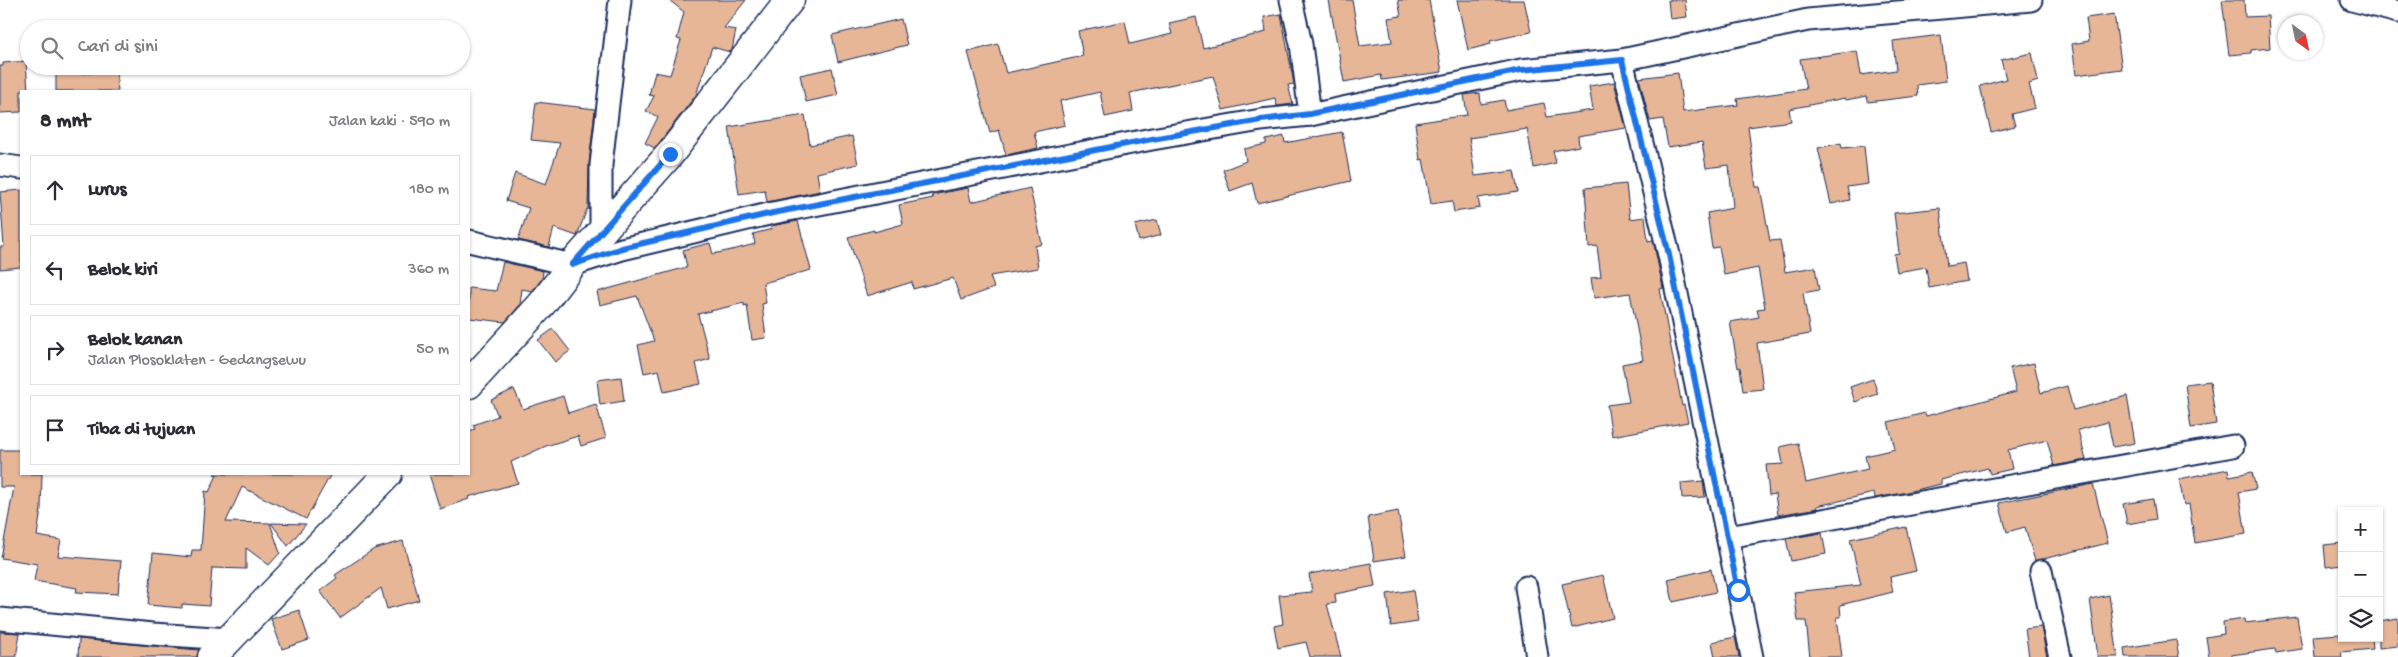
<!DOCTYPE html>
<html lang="id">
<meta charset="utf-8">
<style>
body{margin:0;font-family:"Gochi Hand",sans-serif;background:#f7f7f7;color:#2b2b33}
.controls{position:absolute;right:15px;bottom:15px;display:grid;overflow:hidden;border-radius:0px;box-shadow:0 1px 4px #0004}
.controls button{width:45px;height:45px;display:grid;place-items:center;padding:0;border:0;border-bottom:1px solid #e1e1e2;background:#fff;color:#2b2b33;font:25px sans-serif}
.compass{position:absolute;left:2278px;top:15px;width:45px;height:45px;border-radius:50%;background:#fff;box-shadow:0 1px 4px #0004;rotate:147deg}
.stop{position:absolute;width:15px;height:15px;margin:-11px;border:4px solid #1a73e8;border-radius:50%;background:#fff}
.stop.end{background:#1a73e8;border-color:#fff;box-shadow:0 1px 5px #0008}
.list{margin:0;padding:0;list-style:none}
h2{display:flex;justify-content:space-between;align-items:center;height:65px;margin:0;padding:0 20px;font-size:21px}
h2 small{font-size:16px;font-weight:400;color:#7c7c81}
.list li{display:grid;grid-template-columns:32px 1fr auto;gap:15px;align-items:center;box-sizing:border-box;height:70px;margin:0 10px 10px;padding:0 10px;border:1px solid #e1e1e2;border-radius:0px}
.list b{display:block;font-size:19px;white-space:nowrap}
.list p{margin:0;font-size:16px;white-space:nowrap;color:#7c7c81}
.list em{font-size:16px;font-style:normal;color:#7c7c81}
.icon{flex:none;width:28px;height:28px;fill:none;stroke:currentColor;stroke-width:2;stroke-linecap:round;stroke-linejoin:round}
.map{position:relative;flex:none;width:2398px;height:657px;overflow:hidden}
.search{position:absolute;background:#fff;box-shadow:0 1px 4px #0004;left:20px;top:20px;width:450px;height:55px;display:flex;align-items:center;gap:12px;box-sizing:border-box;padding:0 18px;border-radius:28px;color:#7c7c81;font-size:19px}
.panel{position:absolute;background:#fff;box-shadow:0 1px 4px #0004;left:20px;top:90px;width:450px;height:385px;border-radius:0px}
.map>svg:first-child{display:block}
.building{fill:#e6b697;stroke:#1b2f5e}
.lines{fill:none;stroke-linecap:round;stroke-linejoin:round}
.minor-casing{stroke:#1b2f5e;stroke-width:25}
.secondary-casing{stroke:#1b2f5e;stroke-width:31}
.minor{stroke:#fff;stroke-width:21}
.secondary{stroke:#fff;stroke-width:28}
.route{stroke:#1a73e8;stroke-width:6}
</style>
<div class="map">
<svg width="2398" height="657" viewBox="0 0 2398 657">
<rect width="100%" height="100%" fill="#fff"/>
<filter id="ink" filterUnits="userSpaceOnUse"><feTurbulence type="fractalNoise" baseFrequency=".02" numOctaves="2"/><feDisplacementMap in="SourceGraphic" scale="10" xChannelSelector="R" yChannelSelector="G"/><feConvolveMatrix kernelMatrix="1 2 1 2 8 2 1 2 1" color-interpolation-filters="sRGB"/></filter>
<g filter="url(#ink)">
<g class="building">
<polygon points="669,0 746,0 724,28 736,30 732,50 730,52 712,47 696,95 655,148 645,143 658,117 646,111 654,96 649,95 655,72 670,75 681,40 677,39 684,12"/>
<polygon points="1329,0 1352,0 1360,46 1392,42 1388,18 1401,16 1398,0 1429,0 1442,72 1382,80 1381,75 1344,82"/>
<polygon points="1457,0 1524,0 1531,32 1490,41 1491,44 1468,50"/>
<polygon points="1668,0 1685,0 1687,17 1670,19"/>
<polygon points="2222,0 2244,0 2245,17 2268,16 2270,48 2251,50 2251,53 2229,55"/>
<polygon points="1281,14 1294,84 1288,85 1293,104 1277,106 1275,98 1223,110 1213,76 1130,93 1133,111 1105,117 1100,92 1060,101 1065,125 1034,132 1038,148 1006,155 999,130 990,133 968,52 998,44 1006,73 1083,56 1078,31 1125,21 1130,44 1172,34 1169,23 1196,17 1203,48 1266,32 1264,17"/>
<polygon points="2114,14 2122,69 2076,75 2072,44 2089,41 2086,18"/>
<polygon points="901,19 907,45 838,62 832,35"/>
<polygon points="1941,35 1946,81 1917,85 1918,96 1868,102 1867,96 1846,100 1845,98 1789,109 1791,121 1748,127 1756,187 1760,187 1770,241 1780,240 1785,272 1815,267 1819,290 1803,293 1810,334 1757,343 1763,389 1743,391 1740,367 1738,368 1730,322 1759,317 1757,309 1765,308 1758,268 1724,275 1719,247 1712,248 1707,213 1733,208 1729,165 1706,168 1702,142 1668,147 1663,119 1650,121 1639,78 1678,73 1683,112 1738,105 1737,99 1806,89 1800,59 1857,51 1861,75 1896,70 1893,41"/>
<polygon points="2032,53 2038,81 2029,84 2035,108 2012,114 2015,126 1991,132 1980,86 2006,79 2001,60"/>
<polygon points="26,61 28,91 21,91 21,112 0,113 0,66 3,66 3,63"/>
<polygon points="116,68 118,91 56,91 56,74 93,73 92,70"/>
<polygon points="832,68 838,95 806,102 800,75"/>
<polygon points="1614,82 1626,128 1578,136 1579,146 1553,151 1556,163 1534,168 1527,129 1469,138 1475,176 1514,171 1518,192 1478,198 1480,208 1454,212 1452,201 1431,204 1423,159 1420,160 1415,123 1467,115 1464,95 1480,93 1481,104 1504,100 1506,110 1544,103 1547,117 1593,110 1589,86"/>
<polygon points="536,102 595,109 589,164 588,210 587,209 577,236 554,228 549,247 518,240 529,208 506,201 515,173 546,184 560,143 531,140"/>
<polygon points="805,115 810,145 852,136 858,164 817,173 820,191 767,202 765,190 739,194 729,127"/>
<polygon points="1342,132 1351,181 1257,203 1252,183 1230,191 1223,170 1246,161 1244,149 1266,144 1266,140 1284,136 1285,143"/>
<polygon points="1841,143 1842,148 1864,146 1868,184 1847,187 1850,200 1831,204 1818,148"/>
<polygon points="1626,184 1630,219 1645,217 1648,241 1653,240 1663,288 1660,289 1682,406 1684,405 1688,422 1612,436 1607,405 1629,402 1622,364 1643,360 1630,293 1594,298 1591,278 1601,277 1597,246 1589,247 1585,188"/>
<polygon points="968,188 971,202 1030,188 1042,244 1035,246 1038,268 990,276 994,288 961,300 953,278 913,289 912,282 867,296 848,237 874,230 874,232 903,224 899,205 933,198 932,195"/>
<polygon points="21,190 21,267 0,269 0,247 4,247 0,192"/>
<polygon points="1940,208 1947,266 1964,263 1967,281 1929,288 1926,267 1897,272 1894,254 1899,253 1894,213"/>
<polygon points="1157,220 1161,235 1139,241 1135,225"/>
<polygon points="798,221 811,270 763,283 766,303 762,304 766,338 752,340 747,305 744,306 744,303 698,314 710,359 696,363 701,384 664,392 659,370 644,373 638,345 654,341 637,296 600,305 597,292 687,267 683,250 710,243 713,254 736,249 755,244 753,234 772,229 771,226"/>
<polygon points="503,262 543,271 542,279 532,291 522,289 520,305 505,322 469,318 469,288 496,291"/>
<polygon points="553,329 570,351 555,362 538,340"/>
<polygon points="2034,363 2041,393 2067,386 2073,410 2127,396 2135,443 2113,447 2108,422 2078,430 2086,460 2054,466 2047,440 2008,450 2012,469 1990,474 1988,468 1941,480 1941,484 1898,494 1875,498 1874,493 1817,506 1818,508 1778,515 1775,494 1769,495 1766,465 1783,464 1780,447 1798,443 1806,483 1868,469 1865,456 1895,449 1888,422 1925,413 1926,416 2016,392 2010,368"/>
<polygon points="621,377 624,401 600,405 597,380"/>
<polygon points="1873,379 1878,394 1855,402 1850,387"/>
<polygon points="2210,381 2216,424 2191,428 2185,384"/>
<polygon points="514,389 523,409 563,396 568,413 596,404 606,438 581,446 578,436 546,446 511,462 518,483 468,497 469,499 440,509 429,474 469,474 469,431 475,429 473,425 498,416 491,400"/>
<polygon points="0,450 21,450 21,474 42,474 41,509 37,536 61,540 58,556 121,561 118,594 76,592 77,588 34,581 37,564 1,558 14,487 0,487"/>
<polygon points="2228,469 2229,476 2252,472 2256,489 2239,492 2246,534 2195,543 2189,504 2184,505 2179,479"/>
<polygon points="214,474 331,474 306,519 242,487 226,522 270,523 280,553 269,565 246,548 246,569 212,568 209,606 182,604 182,608 148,605 153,553 191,557 192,550 201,550 205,491 209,492 217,475"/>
<polygon points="1703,481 1705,497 1682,498 1681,483"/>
<polygon points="2093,484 2108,543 2035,561 2025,527 2007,532 1999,503"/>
<polygon points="2153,499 2156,519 2127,524 2123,504"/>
<polygon points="1398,511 1406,556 1374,561 1368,517"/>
<polygon points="271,523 306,524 288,546"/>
<polygon points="1906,527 1916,571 1890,577 1893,592 1840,605 1841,617 1837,617 1842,657 1810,657 1806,621 1798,621 1794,592 1861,585 1850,539"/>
<polygon points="1822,533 1826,554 1791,561 1786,539"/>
<polygon points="403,541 419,600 387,609 381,588 340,618 320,591 337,578 335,575 374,549"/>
<polygon points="2342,543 2342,565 2326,567 2324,545"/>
<polygon points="1371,563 1375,586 1335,594 1336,603 1327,604 1341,657 1310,657 1306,642 1278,648 1274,626 1283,624 1279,595 1312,592 1309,574"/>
<polygon points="1711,569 1716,592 1673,602 1668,579"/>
<polygon points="1603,575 1613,618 1572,628 1562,584"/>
<polygon points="1413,590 1418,622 1391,626 1387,594"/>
<polygon points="2109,595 2118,657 2098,657 2090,599"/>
<polygon points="299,610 309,640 282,649 271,619"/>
<polygon points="2297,617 2302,649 2276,653 2275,649 2231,655 2231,657 2209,657 2206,637 2224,634 2223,622 2244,619 2245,623"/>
<polygon points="2398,618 2398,646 2379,648 2379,621"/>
<polygon points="2041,627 2047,657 2029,657 2025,629"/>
<polygon points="0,632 20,633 16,657 0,657"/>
<polygon points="2340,634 2340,638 2372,638 2373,649 2341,652 2342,657 2315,657 2313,636"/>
<polygon points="1735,637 1739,657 1715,657 1712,642"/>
<polygon points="79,639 152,646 199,650 197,657 78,657"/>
<polygon points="2176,640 2179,657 2125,657 2124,648"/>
</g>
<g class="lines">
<defs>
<g id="minor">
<polyline points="1291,0 1301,44 1310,115"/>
<polyline points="2352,0 2398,12"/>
<polyline points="1622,60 1669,255 1752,657"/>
<polyline points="0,165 21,168"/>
<polyline points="601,232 601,165 620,0"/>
<polyline points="469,241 572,265 622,249 773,213 1152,139 1261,120 1310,115 1521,70 1622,60 1808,20 2031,0"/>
<polyline points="1728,537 2233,446"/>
<polyline points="2041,571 2060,657"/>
<polyline points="1526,587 1537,657"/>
<polyline points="0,619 153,634 230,639"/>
</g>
<g id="secondary">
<polyline points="469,384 541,305 572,265 670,154 790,0"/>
<polyline points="212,657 388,474"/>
</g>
</defs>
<use href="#minor" class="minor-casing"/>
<use href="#secondary" class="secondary-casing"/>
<use href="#minor" class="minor"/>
<use href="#secondary" class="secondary"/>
</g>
</g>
<g class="lines" filter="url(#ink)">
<polyline class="route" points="670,154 572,265 622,248 773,213 906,187 1152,139 1261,120 1310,114 1521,70 1622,60 1669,255 1738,590"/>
</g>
</svg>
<div class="controls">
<button>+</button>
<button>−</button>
<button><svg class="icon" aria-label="layers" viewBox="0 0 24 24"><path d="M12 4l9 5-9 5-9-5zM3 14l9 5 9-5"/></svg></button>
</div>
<svg class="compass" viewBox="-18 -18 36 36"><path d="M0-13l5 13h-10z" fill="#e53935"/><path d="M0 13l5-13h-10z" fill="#7c7c81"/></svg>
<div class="stop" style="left:1738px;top:590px"></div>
<div class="stop end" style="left:670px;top:154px"></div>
<div class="search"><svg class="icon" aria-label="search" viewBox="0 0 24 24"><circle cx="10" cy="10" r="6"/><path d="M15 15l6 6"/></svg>Cari di sini</div>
<section class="panel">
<h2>8 mnt<small>Jalan kaki · 590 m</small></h2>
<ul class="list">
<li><svg class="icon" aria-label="ahead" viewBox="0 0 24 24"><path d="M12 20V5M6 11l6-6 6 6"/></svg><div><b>Lurus</b></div><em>180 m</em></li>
<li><svg class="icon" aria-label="left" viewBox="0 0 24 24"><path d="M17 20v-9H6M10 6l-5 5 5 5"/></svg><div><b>Belok kiri</b></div><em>360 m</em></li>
<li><svg class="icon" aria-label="right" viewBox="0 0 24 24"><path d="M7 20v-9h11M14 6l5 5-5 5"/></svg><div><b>Belok kanan</b><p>Jalan Plosoklaten - Gedangsewu</p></div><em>50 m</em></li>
<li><svg class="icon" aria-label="arrive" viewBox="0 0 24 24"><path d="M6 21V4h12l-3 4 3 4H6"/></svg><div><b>Tiba di tujuan</b></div></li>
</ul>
</section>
</div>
